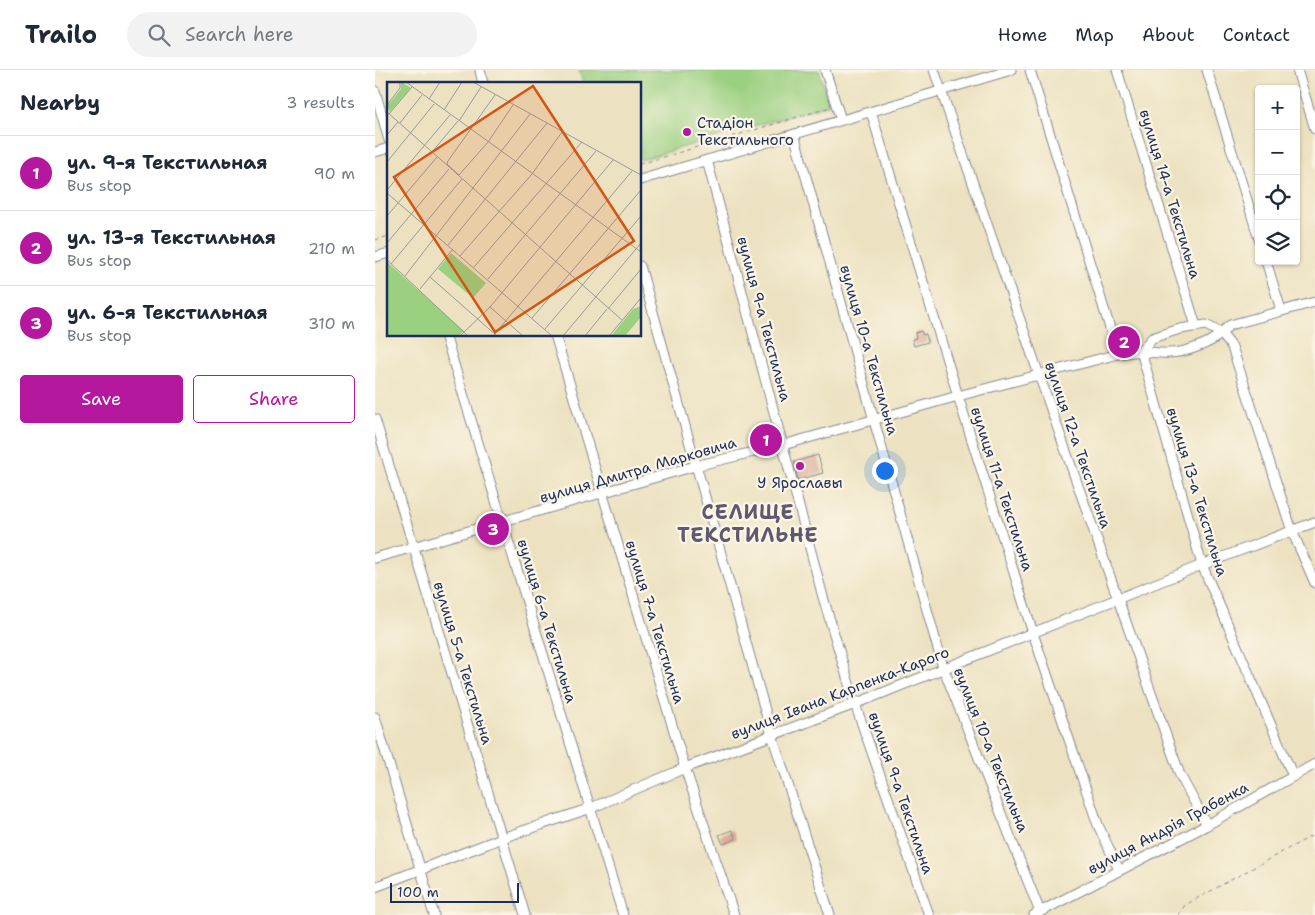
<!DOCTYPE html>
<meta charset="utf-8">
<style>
body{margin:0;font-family:"Shantell Sans",sans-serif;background:#f2f2f3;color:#1f2937}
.controls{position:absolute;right:15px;top:15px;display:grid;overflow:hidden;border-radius:5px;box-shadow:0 1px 4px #0004}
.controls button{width:45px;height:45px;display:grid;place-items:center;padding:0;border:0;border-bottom:1px solid #e0e1e3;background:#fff;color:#1f2937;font:25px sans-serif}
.scale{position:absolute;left:15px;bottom:12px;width:129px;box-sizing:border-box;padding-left:5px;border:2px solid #1b2f5e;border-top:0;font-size:14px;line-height:18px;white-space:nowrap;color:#1b2f5e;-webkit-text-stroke:4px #fcf5e5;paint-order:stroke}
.you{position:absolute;left:509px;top:400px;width:18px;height:18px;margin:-12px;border:4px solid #fff;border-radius:50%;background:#1a73e8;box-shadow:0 0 0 8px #1a73e833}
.badge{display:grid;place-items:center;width:32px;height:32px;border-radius:50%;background:#b5179e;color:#fff;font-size:16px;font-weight:700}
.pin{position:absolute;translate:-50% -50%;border:2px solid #fff;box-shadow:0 1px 5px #0006}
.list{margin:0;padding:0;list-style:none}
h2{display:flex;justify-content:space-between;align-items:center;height:65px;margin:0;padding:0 20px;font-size:21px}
h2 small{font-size:16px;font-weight:400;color:#747a83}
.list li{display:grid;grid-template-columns:32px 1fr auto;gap:15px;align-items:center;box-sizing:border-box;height:75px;padding:0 20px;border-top:1px solid #e0e1e3}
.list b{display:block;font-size:19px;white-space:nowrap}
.list p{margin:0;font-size:16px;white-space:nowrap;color:#747a83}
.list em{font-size:16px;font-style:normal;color:#747a83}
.actions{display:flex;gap:10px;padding:15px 20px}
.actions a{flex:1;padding:11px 0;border:1px solid #b5179e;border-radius:5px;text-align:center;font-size:18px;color:#b5179e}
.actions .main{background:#b5179e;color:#fff}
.icon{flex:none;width:28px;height:28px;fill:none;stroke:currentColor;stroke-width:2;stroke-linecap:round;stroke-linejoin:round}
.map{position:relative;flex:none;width:940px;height:845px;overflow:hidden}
header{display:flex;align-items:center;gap:30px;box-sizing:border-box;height:70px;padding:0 25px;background:#fff;border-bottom:1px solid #e0e1e3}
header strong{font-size:24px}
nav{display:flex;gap:28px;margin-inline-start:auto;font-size:18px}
.search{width:350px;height:45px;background:#f2f2f3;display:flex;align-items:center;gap:12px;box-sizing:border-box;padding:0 18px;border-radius:28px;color:#747a83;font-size:19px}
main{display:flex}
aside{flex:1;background:#fff}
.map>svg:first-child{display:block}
.grass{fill:#9bd081;stroke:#5b8070}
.building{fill:#d9a794}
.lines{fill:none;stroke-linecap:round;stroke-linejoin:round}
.minor-casing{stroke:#848890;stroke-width:11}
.path{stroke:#848890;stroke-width:1;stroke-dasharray:4 4;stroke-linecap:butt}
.minor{stroke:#fff;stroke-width:9}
.poi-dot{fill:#b5179e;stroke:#fcf5e5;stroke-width:2}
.labels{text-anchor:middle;stroke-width:4.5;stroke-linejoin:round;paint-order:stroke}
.poi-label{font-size:15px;fill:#1b2f5e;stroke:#fcf5e5;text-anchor:start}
.street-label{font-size:15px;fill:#1b2f5e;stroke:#fcf5e5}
.district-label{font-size:20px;font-weight:bold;letter-spacing:1px;fill:#5e5971;stroke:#fcf5e5}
.inset-road{fill:none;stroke:#989a99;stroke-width:1}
.view{fill:#d45514;fill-opacity:0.15;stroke:#d45514;stroke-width:2.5}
.inset-edge{fill:none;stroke:#1b2f5e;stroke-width:2.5}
</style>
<header>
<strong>Trailo</strong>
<div class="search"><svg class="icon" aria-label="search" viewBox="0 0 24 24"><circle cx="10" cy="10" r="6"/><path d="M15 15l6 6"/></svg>Search here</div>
<nav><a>Home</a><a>Map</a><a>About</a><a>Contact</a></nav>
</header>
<main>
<aside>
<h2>Nearby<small>3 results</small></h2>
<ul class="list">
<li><span class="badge">1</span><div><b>ул. 9-я Текстильная</b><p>Bus stop</p></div><em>90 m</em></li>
<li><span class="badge">2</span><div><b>ул. 13-я Текстильная</b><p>Bus stop</p></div><em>210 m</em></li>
<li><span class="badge">3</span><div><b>ул. 6-я Текстильная</b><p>Bus stop</p></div><em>310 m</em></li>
</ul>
<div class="actions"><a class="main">Save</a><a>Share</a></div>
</aside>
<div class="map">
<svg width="940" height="845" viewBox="0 0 940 845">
<rect width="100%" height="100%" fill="#fcf5e5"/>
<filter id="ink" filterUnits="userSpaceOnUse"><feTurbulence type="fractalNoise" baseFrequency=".02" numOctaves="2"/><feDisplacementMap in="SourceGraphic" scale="10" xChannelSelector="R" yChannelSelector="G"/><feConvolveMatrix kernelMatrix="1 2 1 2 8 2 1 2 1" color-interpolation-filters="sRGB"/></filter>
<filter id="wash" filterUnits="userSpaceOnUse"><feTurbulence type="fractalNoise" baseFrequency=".0096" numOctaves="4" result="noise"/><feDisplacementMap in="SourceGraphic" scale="20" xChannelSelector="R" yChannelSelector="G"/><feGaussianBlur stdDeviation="1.12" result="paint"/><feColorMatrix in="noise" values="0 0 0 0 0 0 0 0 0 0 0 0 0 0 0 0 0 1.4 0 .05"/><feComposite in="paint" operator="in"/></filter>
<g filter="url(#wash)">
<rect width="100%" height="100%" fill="#ece2c1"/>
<polygon class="grass" points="204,0 444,0 454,34 265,90 265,14 208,14"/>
<g id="blocks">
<g class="building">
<polygon points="546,261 548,265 551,264 553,272 539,276 537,269 541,268 540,263"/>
<polygon points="443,385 448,403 423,410 419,392"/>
<polygon points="357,760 361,769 348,774 344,765"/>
</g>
</g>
</g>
<g filter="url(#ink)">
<use href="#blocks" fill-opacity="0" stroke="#848890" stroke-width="1"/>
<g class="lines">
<defs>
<g id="minor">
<polyline points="105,0 108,14"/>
<polyline points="450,0 466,50"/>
<polyline points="559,0 664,305 805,705 832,755"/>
<polyline points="655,0 743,284"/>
<polyline points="742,0 821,256"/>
<polyline points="832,0 884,169"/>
<polyline points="922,0 940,59"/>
<polyline points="0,21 14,70"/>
<polyline points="496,42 583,326 658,563 723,755 744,800"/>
<polyline points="419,64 568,597 665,842"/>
<polyline points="0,82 14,78"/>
<polyline points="332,90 448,527 480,634 554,845"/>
<polyline points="265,110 636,0"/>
<polyline points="0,187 14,183"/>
<polyline points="891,191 906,240"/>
<polyline points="265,196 397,665 455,845"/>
<polyline points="70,265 248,845"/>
<polyline points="180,265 310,698 359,845"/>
<polyline points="0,349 150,845"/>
<polyline points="0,488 320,396 408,375 583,326 743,284 766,281 777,268 805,259 831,255 846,263 855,255 940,232"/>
<polyline points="0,647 59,845"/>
<path d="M 918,706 L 827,495 L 766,281 C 775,282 785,284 794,283 C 809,283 836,274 846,263 L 857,277 L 917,461 L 940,513"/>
<polyline points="0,817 127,768 216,738 310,698 480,634 827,495 940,452"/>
<polyline points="659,845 832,755 940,694"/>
</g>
</defs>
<use href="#minor" class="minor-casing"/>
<g class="path">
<polyline points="265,94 453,38"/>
<polyline points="0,170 14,166"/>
<polyline points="803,845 810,835 940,764"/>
</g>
<use href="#minor" class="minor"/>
</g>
</g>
<g class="poi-dot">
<circle cx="312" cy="62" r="5"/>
<circle cx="425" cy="396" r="5"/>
</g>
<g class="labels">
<g class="poi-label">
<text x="322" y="58">Стадіон<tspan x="322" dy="17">Текстильного</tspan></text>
<text x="425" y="418" text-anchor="middle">У Ярославы</text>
</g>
<g class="street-label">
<text transform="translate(795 124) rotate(73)" y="5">вулиця 14-а Текстильна</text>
<text transform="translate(389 249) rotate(75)" y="5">вулиця 9-а Текстильна</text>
<text transform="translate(494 280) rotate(74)" y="5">вулиця 10-а Текстильна</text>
<text transform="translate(703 375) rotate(71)" y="5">вулиця 12-а Текстильна</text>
<text transform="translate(263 400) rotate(-16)" y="5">вулиця Дмитра Марковича</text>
<text transform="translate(627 419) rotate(72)" y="5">вулиця 11-а Текстильна</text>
<text transform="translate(822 422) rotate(73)" y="5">вулиця 13-а Текстильна</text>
<text transform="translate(172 551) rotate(73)" y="5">вулиця 6-а Текстильна</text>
<text transform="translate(280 552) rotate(73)" y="5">вулиця 7-а Текстильна</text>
<text transform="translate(88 593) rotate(73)" y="5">вулиця 5-а Текстильна</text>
<text transform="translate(465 623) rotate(-21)" y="5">вулиця Івана Карпенка-Карого</text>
<text transform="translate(616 680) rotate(68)" y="5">вулиця 10-а Текстильна</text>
<text transform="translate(526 723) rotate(71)" y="5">вулиця 9-а Текстильна</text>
<text transform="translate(793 758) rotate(-28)" y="5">вулиця Андрія Грабенка</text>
</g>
<g class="district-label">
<text x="373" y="449">СЕЛИЩЕ<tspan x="373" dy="23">ТЕКСТИЛЬНЕ</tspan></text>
</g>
</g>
<g transform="translate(12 12)">
<rect width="254" height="254" fill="#ece2c1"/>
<path d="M 14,0 L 24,6 L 3,30 L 0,24 L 14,7 ZM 64,171 L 99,201 L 86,216 L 51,187 ZM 0,180 L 77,249 L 71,254 L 0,254 ZM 254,224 L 254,235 L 238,254 L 224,254 L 246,227 Z" fill="#9bd081"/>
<path class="inset-road" d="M 19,0 L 254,170M 86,0 L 254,93M 108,13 L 61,79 L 60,82 L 72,93 L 101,60 L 126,23M 42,17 L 53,0M 0,23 L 13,6 L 13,0M 57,28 L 75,0M 0,30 L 235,238M 2,32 L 25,5M 72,39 L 94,5M 13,41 L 35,13M 0,53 L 11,40M 45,70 L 71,39M 0,80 L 47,22M 0,108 L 63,33M 0,111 L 165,254M 0,134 L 50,75M 0,161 L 62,87M 61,163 L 160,41M 73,174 L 145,92 L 175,50M 0,178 L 81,254M 4,182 L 75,97M 87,185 L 195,60M 18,194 L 143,32M 43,195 L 110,254M 101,197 L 209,69M 33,207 L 66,167M 103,225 L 136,254M 221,227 L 254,187M 145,236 L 254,108M 158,247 L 254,134M 73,254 L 103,225 L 226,78M 106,254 L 245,89M 176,254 L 254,161M 198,254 L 220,227M 222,254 L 254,216"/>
<path class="view" d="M 146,4 L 247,159 L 108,250 L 7,95 Z"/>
<rect width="254" height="254" class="inset-edge"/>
</g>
</svg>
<div class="controls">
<button>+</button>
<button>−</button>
<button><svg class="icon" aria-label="locate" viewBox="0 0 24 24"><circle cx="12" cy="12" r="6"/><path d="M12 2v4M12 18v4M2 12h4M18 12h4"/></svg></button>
<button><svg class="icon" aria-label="layers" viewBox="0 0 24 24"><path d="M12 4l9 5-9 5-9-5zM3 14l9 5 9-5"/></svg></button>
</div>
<div class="scale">100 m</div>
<div class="you"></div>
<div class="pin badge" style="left:391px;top:370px">1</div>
<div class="pin badge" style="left:749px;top:272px">2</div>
<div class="pin badge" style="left:118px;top:459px">3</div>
</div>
</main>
